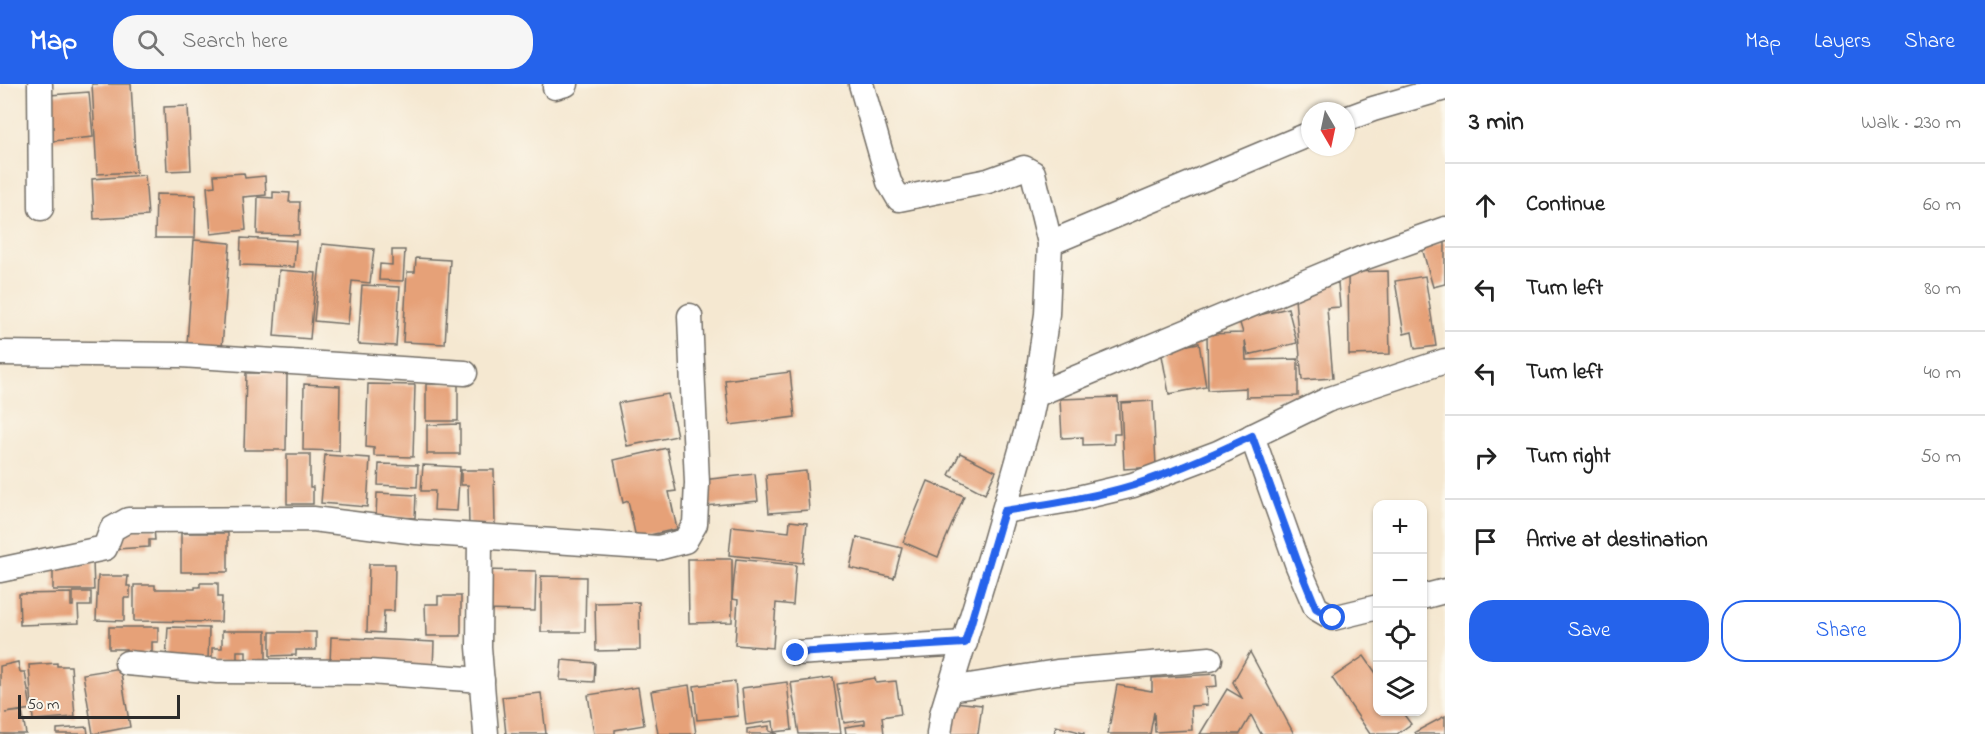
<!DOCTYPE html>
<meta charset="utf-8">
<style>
body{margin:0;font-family:"Indie Flower",sans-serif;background:#f6f6f6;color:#222}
.controls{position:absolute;right:18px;bottom:18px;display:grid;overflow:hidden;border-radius:12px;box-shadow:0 2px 4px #0004}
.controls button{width:54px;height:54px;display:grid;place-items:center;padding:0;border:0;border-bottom:2px solid #e0e0e0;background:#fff;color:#222;font:30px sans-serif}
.compass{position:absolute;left:1301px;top:18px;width:54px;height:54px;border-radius:50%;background:#fff;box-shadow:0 2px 4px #0004;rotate:171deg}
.scale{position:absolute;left:18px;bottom:15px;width:162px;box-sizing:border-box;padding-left:6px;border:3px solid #2b2b2b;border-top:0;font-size:16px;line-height:21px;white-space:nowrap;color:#2b2b2b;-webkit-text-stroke:4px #fbf7ec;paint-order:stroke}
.stop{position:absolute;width:18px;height:18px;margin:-14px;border:4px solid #2563eb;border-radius:50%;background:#fff}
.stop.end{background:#2563eb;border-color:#fff;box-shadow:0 2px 6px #0008}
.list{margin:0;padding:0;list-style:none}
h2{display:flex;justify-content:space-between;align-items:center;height:78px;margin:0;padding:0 24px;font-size:26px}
h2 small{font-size:20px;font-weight:400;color:#767676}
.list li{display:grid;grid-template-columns:39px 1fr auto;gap:18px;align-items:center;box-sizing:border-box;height:84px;padding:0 24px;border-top:2px solid #e0e0e0}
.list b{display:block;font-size:22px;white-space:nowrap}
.list em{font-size:20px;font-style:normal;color:#767676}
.actions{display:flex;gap:12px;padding:18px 24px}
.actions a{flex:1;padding:14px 0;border:2px solid #2563eb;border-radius:24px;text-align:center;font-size:21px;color:#2563eb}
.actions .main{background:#2563eb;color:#fff}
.icon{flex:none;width:33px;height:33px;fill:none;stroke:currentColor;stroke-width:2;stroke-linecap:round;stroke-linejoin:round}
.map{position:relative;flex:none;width:1445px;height:650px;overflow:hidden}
header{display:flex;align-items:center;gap:36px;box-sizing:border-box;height:84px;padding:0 30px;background:#2563eb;color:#fff}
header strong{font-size:28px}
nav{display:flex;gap:33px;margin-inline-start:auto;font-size:21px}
.search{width:420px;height:54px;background:#f6f6f6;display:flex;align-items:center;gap:15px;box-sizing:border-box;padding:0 21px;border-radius:24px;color:#767676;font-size:22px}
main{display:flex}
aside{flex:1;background:#fff}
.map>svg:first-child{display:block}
.building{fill:#e6a178}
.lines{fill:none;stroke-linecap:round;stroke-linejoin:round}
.street-casing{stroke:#726d65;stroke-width:27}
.street{stroke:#fff;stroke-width:24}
.route{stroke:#2563eb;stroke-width:8}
</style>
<header>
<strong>Map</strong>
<div class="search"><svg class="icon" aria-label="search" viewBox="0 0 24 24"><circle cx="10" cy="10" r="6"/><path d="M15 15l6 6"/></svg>Search here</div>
<nav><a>Map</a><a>Layers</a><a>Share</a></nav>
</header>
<main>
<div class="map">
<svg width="1445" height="650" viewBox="0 0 1445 650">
<rect width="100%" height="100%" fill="#fbf7ec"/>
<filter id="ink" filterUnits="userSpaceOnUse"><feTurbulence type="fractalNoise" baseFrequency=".0167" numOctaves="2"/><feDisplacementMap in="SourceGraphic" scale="12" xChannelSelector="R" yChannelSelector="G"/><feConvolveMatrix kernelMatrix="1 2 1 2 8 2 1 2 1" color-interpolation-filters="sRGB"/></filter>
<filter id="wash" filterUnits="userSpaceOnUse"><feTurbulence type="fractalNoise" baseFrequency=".008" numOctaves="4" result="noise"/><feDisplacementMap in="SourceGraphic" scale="24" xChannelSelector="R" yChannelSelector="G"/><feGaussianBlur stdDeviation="1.35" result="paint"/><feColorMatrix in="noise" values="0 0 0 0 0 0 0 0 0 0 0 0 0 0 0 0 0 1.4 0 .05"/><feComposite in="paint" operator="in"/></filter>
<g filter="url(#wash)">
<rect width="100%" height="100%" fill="#f5e8d1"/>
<g id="blocks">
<g class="building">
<polygon points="92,0 131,0 136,88 97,90"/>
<polygon points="89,8 93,53 53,57 50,11"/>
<polygon points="188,22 191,86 167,87 164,23"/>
<polygon points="244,89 245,94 265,92 266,111 243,113 246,146 211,150 207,103 215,102 214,91"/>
<polygon points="145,91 148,132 94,135 92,95"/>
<polygon points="273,108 290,109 289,118 300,118 299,151 257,150 258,113 273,114"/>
<polygon points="156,110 196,111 195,154 155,154"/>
<polygon points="241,154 296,157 294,183 240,181"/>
<polygon points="194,156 230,159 222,264 187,261"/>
<polygon points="1445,158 1445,200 1433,203 1422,164"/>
<polygon points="322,160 374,165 370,199 352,197 348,240 314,237"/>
<polygon points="392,166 405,166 403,197 379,196 380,180 392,181"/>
<polygon points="416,174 450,176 445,260 403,258 407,188 415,188"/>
<polygon points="279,186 316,189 310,255 274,252"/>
<polygon points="1388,187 1390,270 1349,271 1348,188"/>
<polygon points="1425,192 1436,262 1415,265 1412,248 1404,250 1395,197"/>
<polygon points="1338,199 1340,223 1327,224 1333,294 1302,296 1294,203"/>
<polygon points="362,201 400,203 396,262 358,260"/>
<polygon points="1288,224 1297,259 1248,271 1245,256 1246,276 1298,275 1298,312 1246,313 1246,304 1208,306 1207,250 1243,249 1239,236"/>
<polygon points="1199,259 1206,303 1169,310 1161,266"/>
<polygon points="790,288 795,333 730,341 725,296"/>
<polygon points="246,289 287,289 286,366 244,366"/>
<polygon points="304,300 340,302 339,367 303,366"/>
<polygon points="368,300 415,301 413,373 374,372 374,364 366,363"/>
<rect x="426" y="300" width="32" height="37"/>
<polygon points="668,310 677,352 627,362 618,319"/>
<polygon points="1118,313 1120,350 1114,350 1114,360 1083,361 1083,353 1062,354 1060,315"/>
<polygon points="1153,317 1156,383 1124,385 1121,319"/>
<polygon points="460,340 460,370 427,370 427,341"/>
<polygon points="667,364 676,407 669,408 677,445 636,454 628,417 623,419 614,376"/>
<polygon points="960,369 996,387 985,410 949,391"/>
<polygon points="287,370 310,370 310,403 313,403 313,420 287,420"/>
<polygon points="325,371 370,374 367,423 321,419"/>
<polygon points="379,380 418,381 417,403 378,401"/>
<polygon points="423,381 460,383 457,427 434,426 435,407 421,407"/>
<polygon points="461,386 494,386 495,441 469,442 468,401 461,401"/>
<polygon points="806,387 809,426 769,429 766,391"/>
<polygon points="755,390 758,417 705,422 702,396"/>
<polygon points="928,397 964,412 938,473 903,458"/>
<polygon points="377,409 416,411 415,434 376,432"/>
<polygon points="790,437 807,439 803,479 729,471 732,442 789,448"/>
<polygon points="154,444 155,456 149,456 149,463 116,465 115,445"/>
<rect x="181" y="449" width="47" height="39"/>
<polygon points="857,453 902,464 894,494 850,484"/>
<polygon points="688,475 732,475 732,538 689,539"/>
<polygon points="736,475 796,481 793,521 776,519 773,564 735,561 738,516 732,515"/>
<polygon points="93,477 94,506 53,506 53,484"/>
<polygon points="369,480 395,480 394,527 384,527 383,549 367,548"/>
<polygon points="484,486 536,487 535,527 483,526"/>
<polygon points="98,492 128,492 127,502 130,502 130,514 124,514 124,537 96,536"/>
<polygon points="541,492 586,493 585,548 541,548"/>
<polygon points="200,499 218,499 218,513 222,513 221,538 134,537 134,501 155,501 155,505 195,505 195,503 200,503"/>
<polygon points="73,508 91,508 91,522 78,522 79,539 20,541 19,510 71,509 71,522 73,522"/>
<polygon points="438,512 461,512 461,552 426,552 425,520 438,520"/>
<polygon points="639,518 640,566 596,567 595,519"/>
<polygon points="109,543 158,543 158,558 152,558 152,568 143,568 143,572 126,573 126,565 109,565"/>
<polygon points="168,543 209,544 208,577 166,576"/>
<polygon points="222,547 266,547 266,581 246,581 246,567 237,567 237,579 212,579 212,564 222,564"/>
<polygon points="270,548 316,548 316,566 296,566 296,571 270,572"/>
<polygon points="331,553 434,558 433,585 330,580"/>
<polygon points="1250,568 1294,650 1261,650 1251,631 1240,650 1200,650 1227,605 1242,614 1233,598"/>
<polygon points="1364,572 1378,592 1378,628 1402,628 1411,640 1397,650 1370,650 1332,594"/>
<polygon points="562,576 595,579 594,598 560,596"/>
<polygon points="18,578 20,588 25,588 31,625 5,629 22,627 26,650 0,650 0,582"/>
<polygon points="57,579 57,582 71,582 75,633 33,636 29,581"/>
<polygon points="120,584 130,643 93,650 83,590"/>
<polygon points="1216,590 1217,602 1206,603 1207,621 1191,622 1192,646 1155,648 1154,628 1150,650 1108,650 1117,601 1152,607 1152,594"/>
<polygon points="833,593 841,650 799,650 791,599"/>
<polygon points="875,594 876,599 896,597 901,630 882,633 884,650 846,650 845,643 865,640 865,636 844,639 837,600"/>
<polygon points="735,597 738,632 697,636 694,602"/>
<polygon points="787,598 792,646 774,648 773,637 746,641 742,604"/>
<polygon points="689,601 696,650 658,650 651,607"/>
<polygon points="638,603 644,641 615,646 615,650 594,650 588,611"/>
<polygon points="541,609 546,650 506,650 502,613"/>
<polygon points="954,618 982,621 978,650 950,650"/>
<polygon points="1445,632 1445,650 1416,650 1415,648"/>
<polygon points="769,642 769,647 778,650 747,650 747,645"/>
<polygon points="1056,642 1084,649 1084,650 1054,650"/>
<polygon points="87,643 88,650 57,650 57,645"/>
</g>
</g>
</g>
<g filter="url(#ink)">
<use href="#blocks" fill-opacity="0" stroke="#726d65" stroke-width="1.5"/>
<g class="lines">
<defs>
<g id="street">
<polyline points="40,0 41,124"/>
<polyline points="861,0 889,98 899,115 988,97 1024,84 1033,89 1050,159 1047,230 1035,311 1030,335 994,461 942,630 939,650"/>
<polyline points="555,3 566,0"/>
<polyline points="1346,35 1373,25 1445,4"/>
<polyline points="1050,159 1310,50"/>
<polyline points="0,269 181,271 465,289"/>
<polyline points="1035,311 1363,174 1445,145"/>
<polyline points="1252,352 1298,482 1316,524 1333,534 1378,523"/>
<polyline points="1004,427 1070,416 1133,401 1218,369 1327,316 1445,277"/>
<polyline points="480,453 479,563 486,650"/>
<polyline points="0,486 105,464 112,445 128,436 313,435 417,448 658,464 685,457 695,440 697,399 690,232"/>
<polyline points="1422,513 1445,507"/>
<polyline points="796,569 965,559"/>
<polyline points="127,579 217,587 369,588 482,596"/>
<polyline points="950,605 1057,588 1210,575"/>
</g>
</defs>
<use href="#street" class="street-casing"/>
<use href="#street" class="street"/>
</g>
</g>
<g class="lines" filter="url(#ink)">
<path class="route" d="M 796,569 L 965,559 L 1004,427 C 1047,420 1092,414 1134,401 C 1174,388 1214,370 1252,352 L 1299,482 L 1316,524 L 1333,534"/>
</g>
</svg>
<div class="controls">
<button>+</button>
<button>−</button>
<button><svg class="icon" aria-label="locate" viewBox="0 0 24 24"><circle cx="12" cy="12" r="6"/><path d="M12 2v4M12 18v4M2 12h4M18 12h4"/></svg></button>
<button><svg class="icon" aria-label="layers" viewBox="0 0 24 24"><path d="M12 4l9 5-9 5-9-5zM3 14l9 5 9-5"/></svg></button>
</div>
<svg class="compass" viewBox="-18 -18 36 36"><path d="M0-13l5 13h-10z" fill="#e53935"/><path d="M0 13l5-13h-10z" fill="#767676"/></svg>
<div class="scale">50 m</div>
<div class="stop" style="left:1333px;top:534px"></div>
<div class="stop end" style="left:796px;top:569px"></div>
</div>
<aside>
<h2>3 min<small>Walk · 230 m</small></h2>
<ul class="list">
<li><svg class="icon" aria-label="ahead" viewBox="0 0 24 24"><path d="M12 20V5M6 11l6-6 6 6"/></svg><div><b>Continue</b></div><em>60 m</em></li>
<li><svg class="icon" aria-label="left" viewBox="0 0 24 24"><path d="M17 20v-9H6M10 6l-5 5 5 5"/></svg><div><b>Turn left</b></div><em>80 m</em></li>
<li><svg class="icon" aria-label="left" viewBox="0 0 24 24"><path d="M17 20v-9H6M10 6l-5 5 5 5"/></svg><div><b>Turn left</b></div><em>40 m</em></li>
<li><svg class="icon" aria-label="right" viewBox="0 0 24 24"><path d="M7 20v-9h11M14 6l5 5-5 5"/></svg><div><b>Turn right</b></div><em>50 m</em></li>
<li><svg class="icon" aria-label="arrive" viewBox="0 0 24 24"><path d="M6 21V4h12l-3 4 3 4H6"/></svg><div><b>Arrive at destination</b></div></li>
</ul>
<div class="actions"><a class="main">Save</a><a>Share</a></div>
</aside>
</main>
